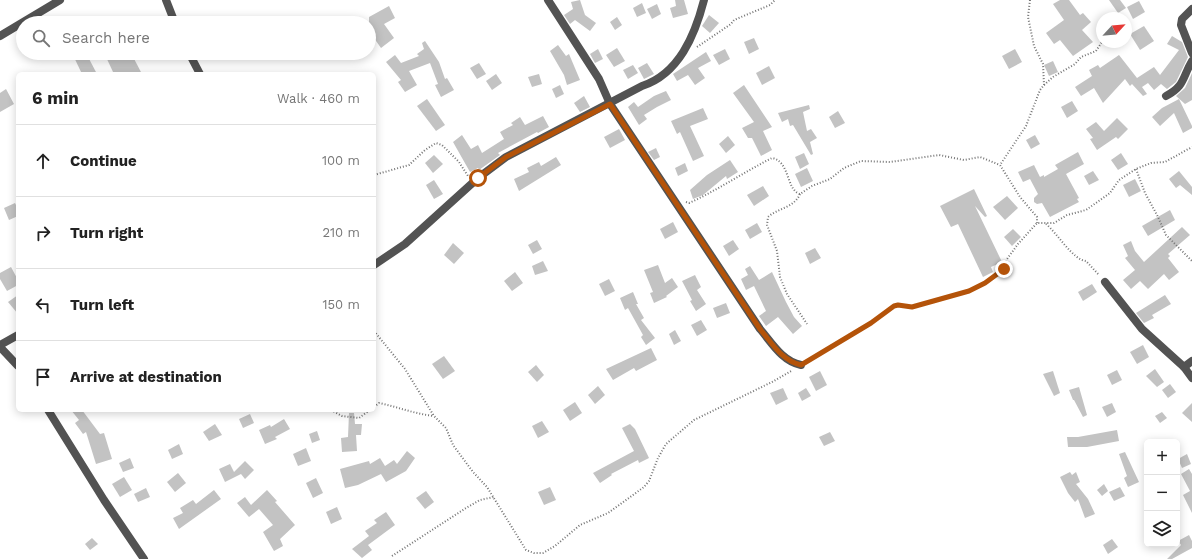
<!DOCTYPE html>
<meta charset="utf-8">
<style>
body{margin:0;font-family:"Work Sans",sans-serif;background:#f6f6f6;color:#222}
.controls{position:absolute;right:12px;bottom:12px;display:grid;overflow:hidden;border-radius:6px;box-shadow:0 2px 10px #0003}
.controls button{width:36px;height:36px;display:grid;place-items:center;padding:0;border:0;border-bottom:1px solid #e0e0e0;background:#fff;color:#222;font:20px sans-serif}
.compass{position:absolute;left:1096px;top:12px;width:36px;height:36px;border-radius:50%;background:#fff;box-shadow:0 2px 10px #0003;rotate:64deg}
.stop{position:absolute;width:12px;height:12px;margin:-9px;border:3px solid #b45309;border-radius:50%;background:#fff}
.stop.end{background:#b45309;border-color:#fff;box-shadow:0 1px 4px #0008}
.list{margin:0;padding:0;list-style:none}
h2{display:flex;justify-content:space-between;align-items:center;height:52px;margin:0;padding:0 16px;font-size:17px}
h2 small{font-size:13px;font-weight:400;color:#767676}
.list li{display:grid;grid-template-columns:26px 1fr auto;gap:12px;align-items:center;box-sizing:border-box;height:72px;padding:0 16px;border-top:1px solid #e0e0e0}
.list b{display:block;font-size:15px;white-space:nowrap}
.list em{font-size:13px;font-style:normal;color:#767676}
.icon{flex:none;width:22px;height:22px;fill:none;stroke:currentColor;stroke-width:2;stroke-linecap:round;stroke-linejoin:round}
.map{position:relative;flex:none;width:1192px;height:559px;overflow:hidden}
.search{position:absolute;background:#fff;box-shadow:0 2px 10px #0003;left:16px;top:16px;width:360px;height:44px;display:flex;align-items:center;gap:10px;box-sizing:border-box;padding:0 14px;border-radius:22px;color:#767676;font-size:15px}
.panel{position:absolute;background:#fff;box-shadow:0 2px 10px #0003;left:16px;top:72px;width:360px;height:340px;border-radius:6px}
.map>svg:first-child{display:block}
.building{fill:#c3c3c3}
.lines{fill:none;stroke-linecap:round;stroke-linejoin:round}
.path{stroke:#757575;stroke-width:2;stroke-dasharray:1 2;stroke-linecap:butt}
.minor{stroke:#535353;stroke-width:8}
.route{stroke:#b45309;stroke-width:5}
</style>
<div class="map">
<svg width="1192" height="559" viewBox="0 0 1192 559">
<rect width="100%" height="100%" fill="#fff"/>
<g class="building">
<polygon points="580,0 585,15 596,23 590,31 575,20 570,24 564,15 573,9 571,2"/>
<polygon points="675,0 684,0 688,14 673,18 670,8 676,6"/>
<polygon points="1060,0 1069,0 1080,15 1083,13 1091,22 1082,30 1093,42 1073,56 1060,40 1054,44 1046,33 1064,20 1053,4"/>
<polygon points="1109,0 1120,0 1126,8 1118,13"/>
<polygon points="1139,1 1145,12 1133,19 1127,7"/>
<polygon points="642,3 646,13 637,17 633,8"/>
<polygon points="657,4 661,14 652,19 647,9"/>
<polygon points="389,6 395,18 384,24 394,38 381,48 369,31 369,17"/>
<polygon points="709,15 719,23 710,33 702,26"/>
<polygon points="617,17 622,25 615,30 610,22"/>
<polygon points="1144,26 1154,41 1140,50 1130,34"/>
<polygon points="1172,36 1182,42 1188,57 1176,82 1167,89 1161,84 1154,90 1148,83 1142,87 1147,94 1143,96 1132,84 1130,86 1125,79 1103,103 1094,88 1081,96 1075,87 1092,76 1089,70 1098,65 1100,68 1119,55 1137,78 1154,67 1160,75 1179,50 1167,44"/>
<polygon points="754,38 759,49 749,54 744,42"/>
<polygon points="425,41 439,62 445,79 447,78 454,90 441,97 435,85 438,84 430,63 409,71 417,85 405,92 398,82 401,80 386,62 395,55 401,63 419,56 417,54 424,49 422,43"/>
<polygon points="558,45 566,56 569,54 580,80 567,85 564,75 550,51"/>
<polygon points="617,48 625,61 614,67 606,55"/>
<polygon points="598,49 603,59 595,63 590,54"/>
<polygon points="725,49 730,59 719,65 713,55"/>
<polygon points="1015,49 1022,62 1009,69 1002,56"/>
<polygon points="706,52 711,61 698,68 705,78 695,85 688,75 677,81 673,74"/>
<polygon points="72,53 86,53 97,74 82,74"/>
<polygon points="115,53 131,53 142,74 114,74 106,57"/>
<polygon points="1053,61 1058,72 1049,76 1044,65"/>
<polygon points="479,63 486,74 477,79 470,68"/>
<polygon points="647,63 654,74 644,79 638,68"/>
<polygon points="633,65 638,73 628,79 623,70"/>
<polygon points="769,66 775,78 762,85 756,73"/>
<polygon points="1192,73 1192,100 1185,104 1176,96 1185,88"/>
<polygon points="496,74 502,83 492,90 486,81"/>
<polygon points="539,74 542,84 532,87 528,77"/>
<polygon points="560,85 564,94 556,98 552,89"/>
<polygon points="744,85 772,127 763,131 772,150 761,156 752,138 748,138 742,128 754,122 733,93"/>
<polygon points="6,89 14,104 0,112 0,93"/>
<polygon points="666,91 671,100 657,107 644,115 647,119 639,125 628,107 634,102 638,107 654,96"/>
<polygon points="584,96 590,107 580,112 574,103"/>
<polygon points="427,99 445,125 436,131 417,106"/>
<polygon points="1179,99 1192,126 1192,128 1183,133 1174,113 1160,126 1152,117 1162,108"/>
<polygon points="1072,101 1078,111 1067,118 1061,107"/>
<polygon points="809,105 810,109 803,112 807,131 811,129 817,138 810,142 813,154 811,155 793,125 790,126 788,119 782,122 778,113"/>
<polygon points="703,108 708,119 690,126 704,156 693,161 680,132 677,134 671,121"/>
<polygon points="838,111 845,123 835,128 829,117"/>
<polygon points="543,116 549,127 538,133 537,132 498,153 500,155 479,170 478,168 470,172 453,142 462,135 471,149 478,145 482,153 504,139 500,132 513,125 511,123 520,117 525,125"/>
<polygon points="1117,118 1128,129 1118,139 1116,137 1097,150 1090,139 1093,138 1086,129 1096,122 1104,131"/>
<polygon points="619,129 625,140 610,148 604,137"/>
<polygon points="1035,135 1040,144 1031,149 1026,140"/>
<polygon points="728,136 735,145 726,153 719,144"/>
<polygon points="656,148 660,157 654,160 648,152"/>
<polygon points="1078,152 1084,164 1066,174 1079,198 1077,199 1079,202 1050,217 1042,203 1037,204 1034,202 1034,198 1038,194 1030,179 1023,182 1018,172 1034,165 1040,177 1044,175 1044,177 1058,169 1055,165"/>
<polygon points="804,153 809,164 800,169 795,157"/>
<polygon points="1121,153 1128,164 1118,170 1111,160"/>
<polygon points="434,155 443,164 433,173 425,163"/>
<polygon points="556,157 561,165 519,191 514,179 529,172 527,168 539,162 541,166"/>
<polygon points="730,160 738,172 727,179 726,176 703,195 693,199 690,190 707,175"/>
<polygon points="685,163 688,171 678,176 675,168"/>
<polygon points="807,168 813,181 801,187 795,174"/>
<polygon points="1093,171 1099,180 1089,185 1084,176"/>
<polygon points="1179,171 1192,187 1192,195 1180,185 1176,188 1169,179"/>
<polygon points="1135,179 1141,191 1129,197 1123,185"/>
<polygon points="434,180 443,194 434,199 426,185"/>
<polygon points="763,186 769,196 754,206 747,195"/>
<polygon points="974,189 987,216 985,217 975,206 1002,262 991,267 993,272 983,277 958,224 951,227 940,206"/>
<polygon points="1007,196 1018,208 1005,220 993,207"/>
<polygon points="15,203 18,209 18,216 9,220 4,208"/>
<polygon points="1170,210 1175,220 1148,236 1142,226"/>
<polygon points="673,222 678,232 665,239 660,229"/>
<polygon points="757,223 762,232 750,239 745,230"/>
<polygon points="1182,227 1190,235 1168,254 1170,256 1168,258 1179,272 1169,280 1164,274 1148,289 1140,281 1131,289 1123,280 1135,270 1125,258 1128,256 1123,245 1131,241 1135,251 1144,262"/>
<polygon points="1013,229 1021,237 1012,246 1004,237"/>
<polygon points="537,240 542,249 533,254 528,245"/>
<polygon points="733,240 739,249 729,256 723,246"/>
<polygon points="453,243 464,253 454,264 444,255"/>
<polygon points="815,248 821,258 810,264 805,253"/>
<polygon points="543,261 548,271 535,275 532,266"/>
<polygon points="658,265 665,283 672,278 678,287 666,296 667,297 654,303 650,293 653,292 644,270"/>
<polygon points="750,266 759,280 772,272 786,302 794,317 802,326 793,334 778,317 766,326 759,316 766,311 754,286 746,290 741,279 748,275 745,269"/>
<polygon points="11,267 18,280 18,285 7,291 0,279 0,273"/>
<polygon points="515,272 523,283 512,291 504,281"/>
<polygon points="695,275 701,287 697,290 706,304 696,311 690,301 692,300 682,281"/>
<polygon points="609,279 615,291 605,296 599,284"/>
<polygon points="1092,284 1097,292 1083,301 1078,292"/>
<polygon points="633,292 638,304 636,304 644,318 641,320 655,338 646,345 641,337 643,335 628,308 625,310 620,298"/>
<polygon points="18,295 18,314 8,302"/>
<polygon points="1165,295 1171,304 1152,315 1154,318 1144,323 1136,313"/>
<polygon points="726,303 730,313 717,318 713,308"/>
<polygon points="701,320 707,330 697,336 691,325"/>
<polygon points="675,330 681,341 674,345 669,334"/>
<polygon points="1143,345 1149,357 1137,364 1130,352"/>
<polygon points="651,348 657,360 636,371 634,368 613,380 606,369"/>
<polygon points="444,356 455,371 443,379 432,364"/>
<polygon points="536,365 544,375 537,382 528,372"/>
<polygon points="1155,369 1164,382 1157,387 1146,376"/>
<polygon points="1117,370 1122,380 1112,385 1107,375"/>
<polygon points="820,371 827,385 816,391 809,377"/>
<polygon points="1053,371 1060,393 1054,396 1043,374"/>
<polygon points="1170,384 1176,392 1168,398 1162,390"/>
<polygon points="598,386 605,395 595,404 588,395"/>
<polygon points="1079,387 1087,415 1083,417 1074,400 1073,400 1069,390"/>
<polygon points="783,388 788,399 776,405 770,393"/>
<polygon points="806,388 811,396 802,401 798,393"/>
<polygon points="575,402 582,413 570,421 563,410"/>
<polygon points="1112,403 1116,412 1107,417 1102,407"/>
<polygon points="1192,403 1192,422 1182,413"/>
<polygon points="71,410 82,410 100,434 104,433 112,459 96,464 86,432 83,434 75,423 79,420"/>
<polygon points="1162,412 1167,418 1160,423 1155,416"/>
<polygon points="349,413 354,413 355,424 362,424 361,435 356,435 357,451 342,452 341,438 348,437"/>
<polygon points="250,414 254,423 243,428 239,419"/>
<polygon points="284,419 290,429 275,437 277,439 265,444 259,430 270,425 271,427"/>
<polygon points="542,421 549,432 538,438 532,426"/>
<polygon points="215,424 222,435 209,441 203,432"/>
<polygon points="630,424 635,429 649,458 639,463 638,460 611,474 612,475 600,483 593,473 634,451 622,428"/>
<polygon points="1117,430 1119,441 1087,447 1068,447 1067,437 1078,437"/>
<polygon points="317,431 320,440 312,443 309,434"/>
<polygon points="830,432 835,441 824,446 819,437"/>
<polygon points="179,444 183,454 172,459 168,450"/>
<polygon points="306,448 311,461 298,466 293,454"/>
<polygon points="407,451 415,458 406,471 386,482 381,474 358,485 345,488 340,469 369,461 370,464 380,458 385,466 394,460 397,464"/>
<polygon points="1125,452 1139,482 1128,487 1124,478 1127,476 1119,454"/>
<polygon points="1187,454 1191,464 1182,468 1178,459"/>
<polygon points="130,458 134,468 123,472 119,463"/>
<polygon points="245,461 254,470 245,479 241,474 225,482 219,469 230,464 234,472"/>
<polygon points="1189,469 1192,474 1192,513 1183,495 1190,491 1181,474"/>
<polygon points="1070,472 1072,475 1076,472 1080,482 1076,484 1088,499 1095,514 1085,518 1078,499 1075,502 1068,493 1060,477"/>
<polygon points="178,473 186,483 175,492 167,482"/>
<polygon points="124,477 132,490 120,497 112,484"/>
<polygon points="316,478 323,493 313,498 306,483"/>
<polygon points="1104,484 1108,491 1102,496 1097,490"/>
<polygon points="550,487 556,500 544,505 538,492"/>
<polygon points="1120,487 1125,496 1114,501 1109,492"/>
<polygon points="146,488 150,497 138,502 134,494"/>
<polygon points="214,490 221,499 179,529 173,518 183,513 180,508 193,500 196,504"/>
<polygon points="267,490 277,501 275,502 295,525 280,539 283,546 274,551 263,532 273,525 259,509 249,517 237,503 245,497 251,505"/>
<polygon points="426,491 434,502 425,509 416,498"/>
<polygon points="337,507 342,519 331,524 326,512"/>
<polygon points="386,512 395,525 368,545 372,550 362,558 352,549 369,536 365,531 377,523 374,520"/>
<polygon points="1189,535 1192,541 1192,548 1172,559 1167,559 1181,545 1178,541"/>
<polygon points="92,538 98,544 90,550 85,544"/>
<polygon points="1112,539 1118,547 1108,554 1103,545"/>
</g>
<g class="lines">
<g class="path">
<polyline points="1030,0 1028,17 1034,46 1043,64 1044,85 1040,90 1026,126 1000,165 1020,197 1037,217 1037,223"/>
<polyline points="697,47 731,24 734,20 770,5 775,0"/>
<polyline points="1044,85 1053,77 1075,64 1081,57 1096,51 1102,42"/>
<polyline points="1136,169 1145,193 1157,215 1166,235 1192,261"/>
<polyline points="374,175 409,165 425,150 436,143 442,145 459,162 468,176"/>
<path d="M 800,194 C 794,208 778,208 768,217 L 767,225 L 777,251 L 780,277 L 787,294 L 807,324"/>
<path d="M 686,202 L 689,203 C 718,190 744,172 772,158 C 790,161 786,190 800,194 L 812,186 L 830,179 L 844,168 L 861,161 L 890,162 L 939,155 L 964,160 L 980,157 L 1000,165"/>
<path d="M 1046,224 C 1058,234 1073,260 1086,261 L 1099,275"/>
<polyline points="374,331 405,369 434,416 446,428 453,445 473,472 487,487 526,550 534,553 543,553 555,546 580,525 608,513 644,487 649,481 658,458 666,444 694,420 772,382 791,371"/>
<polyline points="808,360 898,305 912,307 969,291 985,283 1004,269 1007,259 1018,244 1037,223 1054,223 1067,215 1086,210 1110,193 1119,180 1136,169 1151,163 1165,162 1192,147"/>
<path d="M 374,407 L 379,403 C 398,407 415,414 434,416"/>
<polyline points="331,410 342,416 359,418 370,410"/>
<polyline points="392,556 466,508 480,500 494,497"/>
</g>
<g class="minor">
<polyline points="166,0 175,23"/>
<path d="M 548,0 L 599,79 L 610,104 L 760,329 C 772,343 782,361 801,365"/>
<polyline points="1192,9 1182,19 1181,25 1192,53"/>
<polyline points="0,36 60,0"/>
<polyline points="189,53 200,74"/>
<path d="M 1166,96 C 1185,86 1182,78 1192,61"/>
<path d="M 374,265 L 405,244 L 478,178 L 506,157 L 642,86 C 679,74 695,35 704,0"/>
<polyline points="1105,282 1142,329 1184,367 1192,378"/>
<polyline points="0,345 18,335"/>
<polyline points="0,347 18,366"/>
<polyline points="1184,367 1192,361"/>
<polyline points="48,410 104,500 144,559"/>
</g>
</g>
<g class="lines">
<path class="route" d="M 478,178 L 506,157 L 610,104 L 760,329 C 772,343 782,361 801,365 L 871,323 L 894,306 L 898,305 L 912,307 L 969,291 L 985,283 L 1004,269"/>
</g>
</svg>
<div class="controls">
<button>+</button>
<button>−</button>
<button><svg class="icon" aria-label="layers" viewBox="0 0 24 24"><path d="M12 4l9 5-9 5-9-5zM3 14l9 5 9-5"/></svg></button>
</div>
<svg class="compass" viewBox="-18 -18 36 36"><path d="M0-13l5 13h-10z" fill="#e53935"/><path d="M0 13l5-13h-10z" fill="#767676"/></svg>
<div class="stop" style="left:478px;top:178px"></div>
<div class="stop end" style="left:1004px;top:269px"></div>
<div class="search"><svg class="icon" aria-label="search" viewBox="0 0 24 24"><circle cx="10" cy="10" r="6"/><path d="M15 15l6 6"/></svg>Search here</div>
<section class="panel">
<h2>6 min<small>Walk · 460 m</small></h2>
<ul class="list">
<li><svg class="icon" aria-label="ahead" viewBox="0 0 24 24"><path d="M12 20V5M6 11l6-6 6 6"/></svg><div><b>Continue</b></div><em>100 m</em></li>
<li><svg class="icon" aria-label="right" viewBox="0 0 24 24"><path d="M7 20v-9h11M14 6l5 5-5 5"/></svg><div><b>Turn right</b></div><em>210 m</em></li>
<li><svg class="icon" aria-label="left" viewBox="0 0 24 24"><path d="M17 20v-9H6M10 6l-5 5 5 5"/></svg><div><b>Turn left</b></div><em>150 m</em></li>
<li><svg class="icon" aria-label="arrive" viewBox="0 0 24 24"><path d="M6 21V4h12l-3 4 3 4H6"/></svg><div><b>Arrive at destination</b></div></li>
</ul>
</section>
</div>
